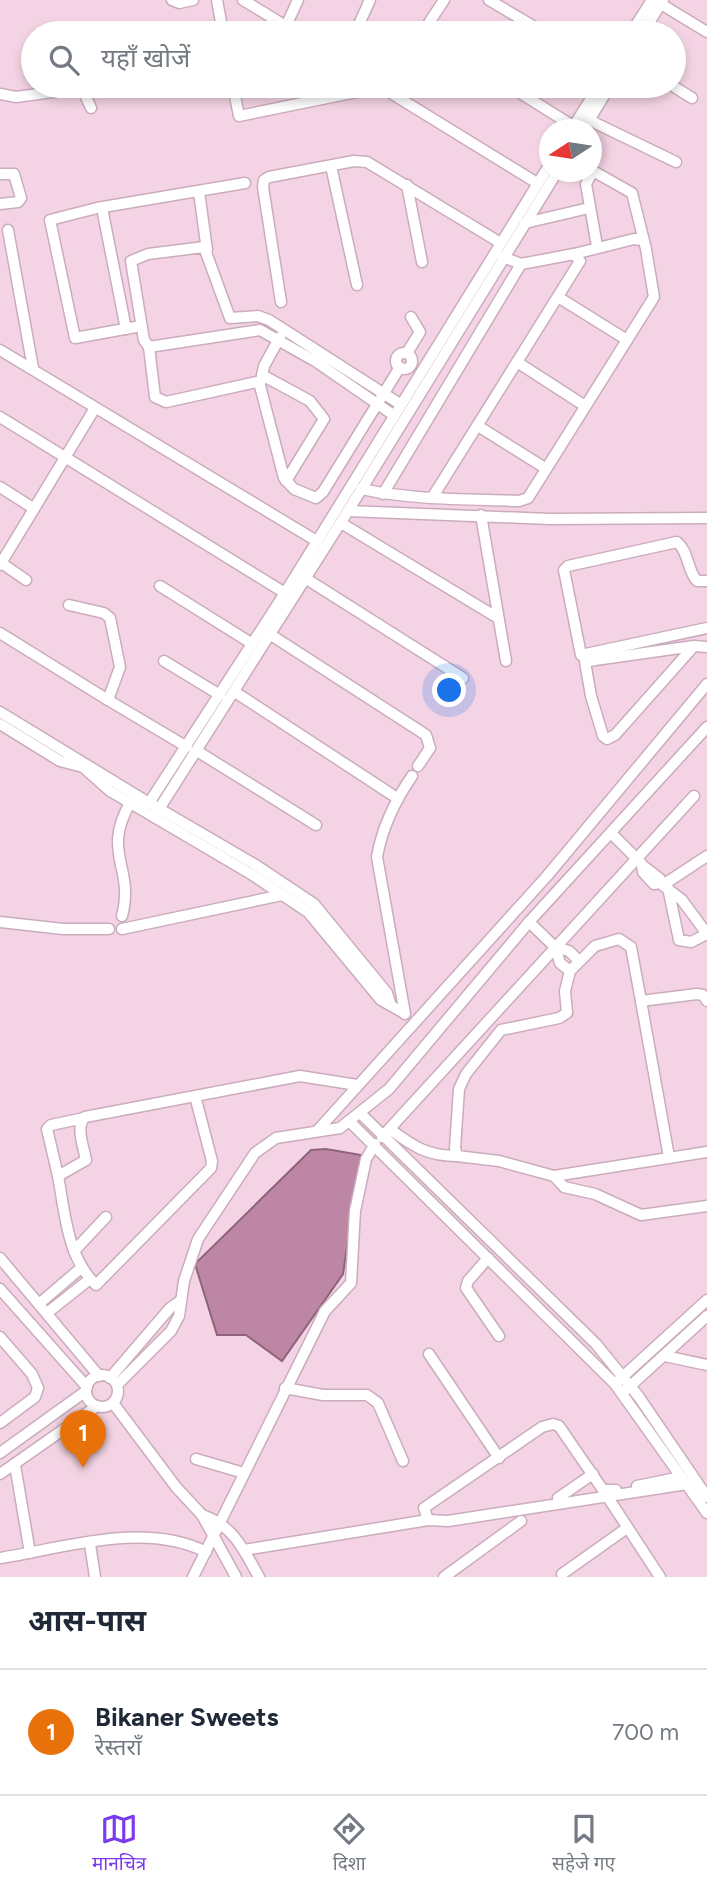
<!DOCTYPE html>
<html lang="hi">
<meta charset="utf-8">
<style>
body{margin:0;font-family:Figtree,"Noto Sans Devanagari",sans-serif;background:#f2f2f3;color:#1f2937}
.compass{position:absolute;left:539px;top:119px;width:63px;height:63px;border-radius:50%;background:#fff;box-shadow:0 4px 10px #0003;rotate:258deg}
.you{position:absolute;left:450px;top:691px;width:24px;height:24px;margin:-18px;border:5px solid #fff;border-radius:50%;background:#1a73e8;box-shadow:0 0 0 10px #1a73e833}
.badge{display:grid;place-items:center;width:46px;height:46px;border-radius:50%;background:#7c3aed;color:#fff;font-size:23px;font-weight:700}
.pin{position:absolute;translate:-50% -58px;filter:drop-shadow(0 2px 4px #0008)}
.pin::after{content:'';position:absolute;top:37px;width:24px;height:21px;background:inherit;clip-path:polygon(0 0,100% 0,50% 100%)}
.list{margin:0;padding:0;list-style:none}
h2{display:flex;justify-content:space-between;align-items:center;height:91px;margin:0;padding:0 28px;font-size:30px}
h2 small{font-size:23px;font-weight:400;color:#747a83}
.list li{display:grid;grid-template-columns:46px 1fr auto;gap:21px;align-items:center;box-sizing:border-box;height:126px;padding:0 28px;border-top:2px solid #e0e1e3}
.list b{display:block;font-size:26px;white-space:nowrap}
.list p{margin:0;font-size:23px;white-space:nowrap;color:#747a83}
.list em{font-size:23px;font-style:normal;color:#747a83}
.icon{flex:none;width:38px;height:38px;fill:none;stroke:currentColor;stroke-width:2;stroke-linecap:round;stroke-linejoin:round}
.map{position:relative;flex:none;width:707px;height:1577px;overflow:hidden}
.search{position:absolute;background:#fff;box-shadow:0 4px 10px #0003;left:21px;right:21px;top:21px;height:77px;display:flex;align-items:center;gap:18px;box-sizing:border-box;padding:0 24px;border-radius:38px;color:#747a83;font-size:26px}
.sheet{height:217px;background:#fff}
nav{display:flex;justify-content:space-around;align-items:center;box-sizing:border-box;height:98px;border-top:2px solid #e0e1e3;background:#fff;font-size:19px;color:#747a83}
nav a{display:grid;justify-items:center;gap:4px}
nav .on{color:#7c3aed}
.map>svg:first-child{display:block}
.water{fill:#bd86a4;stroke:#8d647a;stroke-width:2}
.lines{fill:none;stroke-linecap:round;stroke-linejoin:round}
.minor-casing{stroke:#caacbc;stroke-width:13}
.minor{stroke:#fff;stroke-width:10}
</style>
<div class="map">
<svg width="707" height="1577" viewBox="0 0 707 1577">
<rect width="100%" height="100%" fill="#f4d4e4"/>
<polygon class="water" points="326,1149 361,1155 343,1274 282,1361 246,1335 217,1335 195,1264 311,1150"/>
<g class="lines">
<defs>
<g id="minor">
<polyline points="172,0 179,3 193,0"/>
<polyline points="217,0 223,33"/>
<polyline points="243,0 297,33"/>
<polyline points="489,0 545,33"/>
<polyline points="661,4 707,32"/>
<polyline points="286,26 298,0"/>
<polyline points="423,32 444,0"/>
<polyline points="355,33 370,0"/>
<polyline points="631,33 652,0"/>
<polyline points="643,33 663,0"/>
<polyline points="233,86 239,116 381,87 537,183"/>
<polyline points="509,86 573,126"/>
<polyline points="673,86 692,98"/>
<polyline points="0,94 16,97 82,88 91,108"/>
<polyline points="589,120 676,162"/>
<polyline points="572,129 599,86"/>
<polyline points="583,130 610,86"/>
<polyline points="331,166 357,285"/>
<polyline points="0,174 14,174 21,198 18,202 0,204"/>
<polyline points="407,185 422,262"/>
<polyline points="199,192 207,250"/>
<polyline points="102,208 126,329"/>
<polyline points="525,223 589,208"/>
<polyline points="8,230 33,368"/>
<polyline points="574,254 634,239 642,240"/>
<polyline points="558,297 627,340"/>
<polyline points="281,302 263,187 264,180 269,177 354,161 367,162 499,242"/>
<polyline points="141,326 75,338 50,220 97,208 245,183"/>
<polyline points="149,347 155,397 166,402 261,381 264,366 280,337"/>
<polyline points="0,350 315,540"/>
<polyline points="407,353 420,332 411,317"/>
<circle cx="404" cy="361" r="8"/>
<polyline points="517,362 585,406"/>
<polyline points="262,375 310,401 324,419 286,481"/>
<polyline points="259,382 284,478 294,489 316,498 323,492 400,367"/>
<polyline points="392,414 315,361 260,330 149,347 144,340 131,261 148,254 204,247 230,318 258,316 269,320 400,404"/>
<polyline points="0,417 285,593"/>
<polyline points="478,426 545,468"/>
<polyline points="0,487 33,508"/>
<path d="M 361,489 C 413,500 467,499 519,501 L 528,498 L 654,297 L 646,249 L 632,193 L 593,171 L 586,184 L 597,246"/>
<polyline points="383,494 521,264"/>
<polyline points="432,498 580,261 574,254 521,264 503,257"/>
<polyline points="348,511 550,519 707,518"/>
<polyline points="481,515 506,661"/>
<polyline points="341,523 498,618"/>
<polyline points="0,562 26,580"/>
<polyline points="0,565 95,408"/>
<polyline points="305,578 463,678"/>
<path d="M 707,581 L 697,581 C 687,570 689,552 677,542 L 568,566 L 564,570 L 581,655 L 707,628"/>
<polyline points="160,586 251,643"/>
<polyline points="69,605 104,613 110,618 120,667 108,700 187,747"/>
<polyline points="0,633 108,700"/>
<polyline points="271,635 426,735 430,748 418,766"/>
<polyline points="694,646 615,735 607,739 603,736 591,696 585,662 595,660 694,646 707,647"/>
<polyline points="164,661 220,695"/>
<polyline points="235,692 397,798"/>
<polyline points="0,712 149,803 285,593 550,164"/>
<polyline points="0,724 60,761 83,767 110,791 251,874 308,912 381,1000 404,1013"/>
<polyline points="197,751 316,825"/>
<polyline points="153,805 254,864 314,904 387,993 390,1003"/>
<polyline points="154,817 348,511 557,172"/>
<polyline points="612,834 641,863"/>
<polyline points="660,883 654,884 643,872 642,865 660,879 660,883 682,900 707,934"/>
<polyline points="663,885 707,856"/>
<polyline points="668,888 679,940 691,942 707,934"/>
<path d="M 122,916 C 135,867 101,854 130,803"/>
<polyline points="0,922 63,929 109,929"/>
<polyline points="529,922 555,947"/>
<polyline points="122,929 282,895"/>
<polyline points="570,971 560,963 555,947 569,951 579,961"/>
<polyline points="641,1001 669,1157"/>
<polyline points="707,1001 703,995 697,994 641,1001 631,947 619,939 595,946 570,971 565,991 567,1013 559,1018 501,1030 466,1074 459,1089 455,1148 457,1156 499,1161 554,1176 707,1152"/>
<path d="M 405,1014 L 377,857 C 382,828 395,801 412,776"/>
<path d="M 195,1096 L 212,1161 L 211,1168 L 96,1285 C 67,1257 65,1213 58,1176 L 86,1160 C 84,1148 75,1126 85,1117 L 300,1076 L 357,1085"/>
<polyline points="361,1114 596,1344 639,1397 707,1497"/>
<polyline points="350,1122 615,1384 707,1513"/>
<path d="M 391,1130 C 414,1147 428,1156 457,1156"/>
<polyline points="317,1131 547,876 707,684"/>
<polyline points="382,1137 694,796"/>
<polyline points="58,1176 47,1129 51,1125 84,1118"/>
<polyline points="554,1176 564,1187 595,1194 641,1215 707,1206"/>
<polyline points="74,1251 106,1217"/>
<polyline points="0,1258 99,1376"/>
<polyline points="488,1258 468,1281 466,1288 499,1336"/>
<polyline points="0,1289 87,1387"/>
<polyline points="40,1303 81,1268"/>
<polyline points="47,1313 90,1279"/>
<polyline points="0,1337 32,1374 38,1388 35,1397 0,1423"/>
<polyline points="429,1354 499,1458"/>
<polyline points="665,1356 707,1365"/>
<circle cx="102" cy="1391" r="16"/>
<polyline points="110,1378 170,1308 180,1301"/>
<polyline points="619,1380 707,1300"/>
<polyline points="117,1385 171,1331 179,1316 184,1281 198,1239 255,1153 276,1138 340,1128 389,1089 529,922 707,727"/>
<polyline points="285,1388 323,1395 367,1395 378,1403 403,1461"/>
<polyline points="627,1389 707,1316"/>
<polyline points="113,1403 176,1487 202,1515 236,1577"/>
<polyline points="0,1453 86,1391"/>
<polyline points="196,1459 244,1473"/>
<polyline points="15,1465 30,1553"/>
<polyline points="0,1474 97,1406"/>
<polyline points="637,1486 681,1477"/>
<polyline points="607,1496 660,1577"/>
<polyline points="558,1498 593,1474"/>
<path d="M 202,1515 C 234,1526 243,1549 259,1577"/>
<polyline points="428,1520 424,1508 542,1427 553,1424 559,1426 603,1490 616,1490"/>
<polyline points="90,1544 95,1577"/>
<polyline points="244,1550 428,1520 448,1521 687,1484"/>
<path d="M 0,1558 C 64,1548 145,1521 206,1552"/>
<polyline points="562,1574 627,1528"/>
<polyline points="193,1577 325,1311 351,1283 355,1211 366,1159 375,1144"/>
<polyline points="444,1577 521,1521"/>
</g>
</defs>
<use href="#minor" class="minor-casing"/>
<use href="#minor" class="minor"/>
</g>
</svg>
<svg class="compass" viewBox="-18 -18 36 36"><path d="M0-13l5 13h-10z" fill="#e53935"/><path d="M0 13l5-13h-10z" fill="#747a83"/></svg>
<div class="you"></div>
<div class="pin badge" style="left:83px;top:1468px;background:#e8710a">1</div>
<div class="search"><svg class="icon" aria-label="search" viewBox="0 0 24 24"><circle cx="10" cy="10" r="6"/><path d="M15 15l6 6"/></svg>यहाँ खोजें</div>
</div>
<section class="sheet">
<h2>आस-पास<small></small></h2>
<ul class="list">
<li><span class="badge" style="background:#e8710a">1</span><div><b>Bikaner Sweets</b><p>रेस्तराँ</p></div><em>700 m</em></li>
</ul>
</section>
<nav>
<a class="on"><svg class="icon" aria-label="map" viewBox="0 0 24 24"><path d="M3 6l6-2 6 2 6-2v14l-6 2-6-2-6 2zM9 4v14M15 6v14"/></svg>मानचित्र</a>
<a><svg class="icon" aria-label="directions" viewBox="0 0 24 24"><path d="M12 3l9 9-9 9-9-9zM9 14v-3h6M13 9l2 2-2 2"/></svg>दिशा</a>
<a><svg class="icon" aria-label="saved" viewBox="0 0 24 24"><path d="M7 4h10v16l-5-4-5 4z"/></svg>सहेजे गए</a>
</nav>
